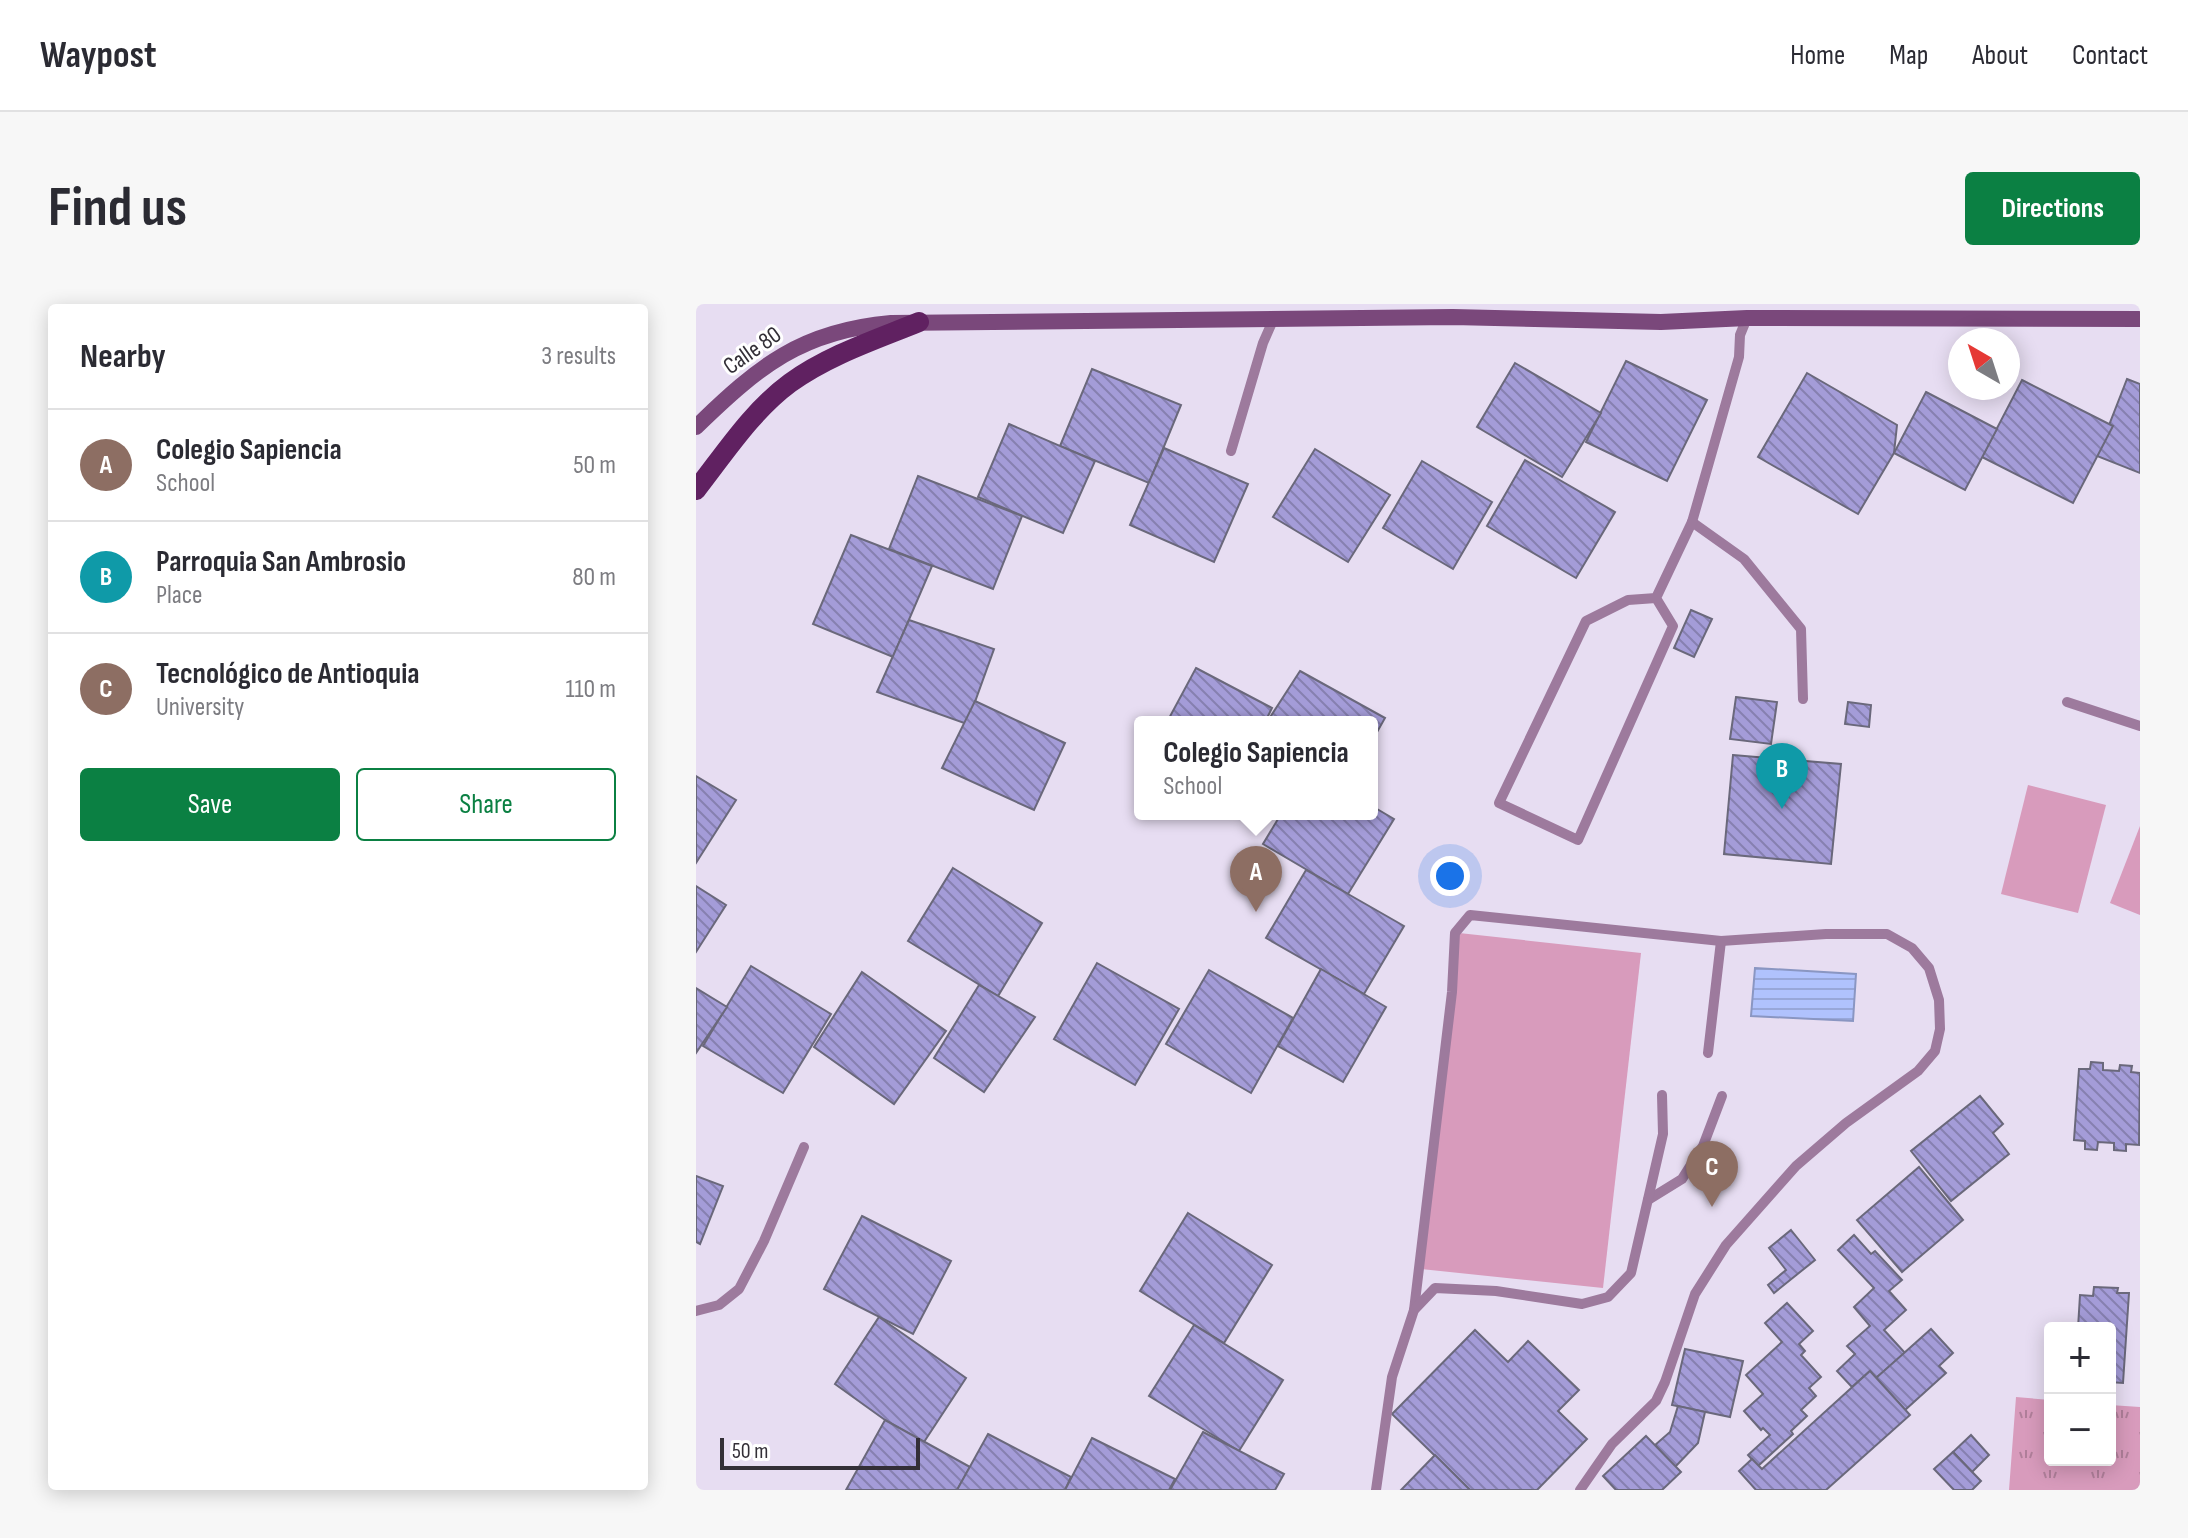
<!DOCTYPE html>
<meta charset="utf-8">
<style>
body{margin:0;font-family:"Sofia Sans Condensed",sans-serif;background:#f7f7f7;color:#2b2b33}
.controls{position:absolute;right:24px;bottom:24px;display:grid;overflow:hidden;border-radius:8px;box-shadow:0 4px 20px #0003}
.controls button{width:72px;height:72px;display:grid;place-items:center;padding:0;border:0;border-bottom:2px solid #e1e1e2;background:#fff;color:#2b2b33;font:40px sans-serif}
.compass{position:absolute;left:1252px;top:24px;width:72px;height:72px;border-radius:50%;background:#fff;box-shadow:0 4px 20px #0003;rotate:321deg}
.scale{position:absolute;left:24px;bottom:20px;width:200px;box-sizing:border-box;padding-left:8px;border:4px solid #332f37;border-top:0;font-size:22px;line-height:28px;white-space:nowrap;color:#332f37;-webkit-text-stroke:6px #fff;paint-order:stroke}
.you{position:absolute;left:754px;top:572px;width:28px;height:28px;margin:-20px;border:6px solid #fff;border-radius:50%;background:#1a73e8;box-shadow:0 0 0 12px #1a73e833}
.badge{display:grid;place-items:center;width:52px;height:52px;border-radius:50%;background:#0b8043;color:#fff;font-size:26px;font-weight:700}
.pin{position:absolute;translate:-50% -66px;filter:drop-shadow(0 2px 4px #0008)}
.pin::after{content:'';position:absolute;top:42px;width:28px;height:24px;background:inherit;clip-path:polygon(0 0,100% 0,50% 100%)}
.popup{position:absolute;left:438px;top:412px;width:244px;height:104px;box-sizing:border-box;display:grid;place-content:center;border-radius:8px;background:#fff;filter:drop-shadow(0 2px 6px #0005);font-size:26px;white-space:nowrap;color:#7c7c81}
.popup b{font-size:30px;color:#2b2b33}
.popup::after{content:'';position:absolute;left:50%;top:100%;margin-left:-16px;border:16px solid transparent;border-top-color:#fff}
.list{margin:0;padding:0;list-style:none}
h2{display:flex;justify-content:space-between;align-items:center;height:104px;margin:0;padding:0 32px;font-size:34px}
h2 small{font-size:26px;font-weight:400;color:#7c7c81}
.list li{display:grid;grid-template-columns:52px 1fr auto;gap:24px;align-items:center;box-sizing:border-box;height:112px;padding:0 32px;border-top:2px solid #e1e1e2}
.list b{display:block;font-size:30px;white-space:nowrap}
.list p{margin:0;font-size:26px;white-space:nowrap;color:#7c7c81}
.list em{font-size:26px;font-style:normal;color:#7c7c81}
.actions{display:flex;gap:16px;padding:24px 32px}
.actions a{flex:1;padding:18px 0;border:2px solid #0b8043;border-radius:8px;text-align:center;font-size:28px;color:#0b8043}
.actions .main{background:#0b8043;color:#fff}
.map{position:relative;flex:none;width:1444px;height:1186px;overflow:hidden;border-radius:8px}
header{display:flex;align-items:center;gap:48px;box-sizing:border-box;height:112px;padding:0 40px;background:#fff;border-bottom:2px solid #e1e1e2}
header strong{font-size:38px}
nav{display:flex;gap:44px;margin-inline-start:auto;font-size:28px}
.intro{display:flex;align-items:center;justify-content:space-between;box-sizing:border-box;height:192px;padding:0 48px}
h1{margin:0;font-size:56px}
.button{padding:20px 36px;border-radius:8px;background:#0b8043;color:#fff;font-size:28px;font-weight:700}
main{display:flex;gap:48px;padding:0 48px}
aside{flex:1;background:#fff;border-radius:8px;box-shadow:0 4px 20px #0003}
.map>svg:first-child{display:block}
.grass{fill:url(#grass-tufts)}
.pitch{fill:#d89bbc}
.water{fill:url(#water-rules);stroke:#8a96c2;stroke-width:2}
.building{fill:url(#building-back-hatch);stroke:#6a687b;stroke-width:2}
.lines{fill:none;stroke-linecap:round;stroke-linejoin:round}
.service{stroke:#9d7a9d;stroke-width:10}
.secondary{stroke:#7a487b;stroke-width:16}
.primary{stroke:#602161;stroke-width:20}
.labels{text-anchor:middle;stroke-width:6;stroke-linejoin:round;paint-order:stroke}
.street-label{font-size:24px;fill:#332f37;stroke:#fff}
</style>
<header>
<strong>Waypost</strong>
<nav><a>Home</a><a>Map</a><a>About</a><a>Contact</a></nav>
</header>
<div class="intro"><h1>Find us</h1><a class="button">Directions</a></div>
<main>
<aside>
<h2>Nearby<small>3 results</small></h2>
<ul class="list">
<li><span class="badge" style="background:#8d6e63">A</span><div><b>Colegio Sapiencia</b><p>School</p></div><em>50 m</em></li>
<li><span class="badge" style="background:#0f9aa8">B</span><div><b>Parroquia San Ambrosio</b><p>Place</p></div><em>80 m</em></li>
<li><span class="badge" style="background:#8d6e63">C</span><div><b>Tecnológico de Antioquia</b><p>University</p></div><em>110 m</em></li>
</ul>
<div class="actions"><a class="main">Save</a><a>Share</a></div>
</aside>
<div class="map">
<svg width="1444" height="1186" viewBox="0 0 1444 1186">
<defs>
<pattern id="grass-tufts" width="24" height="20" patternUnits="userSpaceOnUse" patternTransform="scale(2)"><rect width="24" height="20" fill="#d89bbc"/><path d="M3 7l-1-3M5 7V3M7 7l1-3M15 17l-1-3M17 17v-4M19 17l1-3" fill="none" stroke="#b07f9a"/></pattern>
<pattern id="water-rules" width="6" height="5" patternUnits="userSpaceOnUse" patternTransform="scale(2)"><rect width="6" height="5" fill="#b0c2fd"/><path d="M0 2.5h6" fill="none" stroke="#98a7d9"/></pattern>
<pattern id="building-back-hatch" width="6" height="6" patternUnits="userSpaceOnUse" patternTransform="scale(2)"><rect width="6" height="6" fill="#a49cd8"/><path d="M-1 5l2 2M0 0l6 6M5-1l2 2" fill="none" stroke="#8680b0"/></pattern>
</defs>
<rect width="100%" height="100%" fill="#e7ddf2"/>
<polygon class="grass" points="1320,1093 1354,1096 1354,1156 1414,1156 1414,1101 1444,1103 1444,1186 1313,1186"/>
<g class="pitch">
<polygon points="1332,481 1410,501 1382,609 1305,590"/>
<polygon points="1444,522 1444,611 1414,599"/>
<polygon points="763,629 945,649 907,984 725,965"/>
</g>
<polygon class="water" points="1059,664 1160,670 1157,717 1055,712"/>
<g class="building">
<polygon points="930,57 1011,96 971,177 890,138"/>
<polygon points="819,59 905,109 866,173 781,123"/>
<polygon points="396,65 485,101 453,179 364,142"/>
<polygon points="1111,69 1201,121 1198,149 1162,210 1062,153"/>
<polygon points="1431,75 1444,80 1444,169 1401,152"/>
<polygon points="1326,76 1417,122 1377,199 1286,153"/>
<polygon points="1230,88 1301,125 1269,186 1198,149"/>
<polygon points="313,120 399,157 367,229 282,193"/>
<polygon points="468,144 552,180 518,258 434,221"/>
<polygon points="619,145 694,191 652,258 577,213"/>
<polygon points="829,156 919,208 880,274 791,222"/>
<polygon points="726,157 796,198 757,265 687,224"/>
<polygon points="222,172 326,212 297,285 193,245"/>
<polygon points="155,231 236,262 197,353 117,320"/>
<polygon points="995,306 1016,315 998,353 978,344"/>
<polygon points="213,316 298,345 271,420 181,388"/>
<polygon points="500,364 576,404 569,418 471,418"/>
<polygon points="604,367 689,414 676,437 676,418 571,418"/>
<polygon points="1040,393 1081,398 1075,440 1034,435"/>
<polygon points="279,397 369,439 338,506 246,464"/>
<polygon points="1152,398 1175,401 1173,423 1149,420"/>
<polygon points="1037,451 1145,460 1135,560 1028,550"/>
<polygon points="0,472 40,496 0,559"/>
<polygon points="676,502 698,515 652,590 567,540 585,510 676,510"/>
<polygon points="257,564 346,619 302,692 212,637"/>
<polygon points="610,566 708,622 668,690 570,634"/>
<polygon points="0,582 30,601 0,648"/>
<polygon points="401,659 483,705 439,781 358,735"/>
<polygon points="55,662 135,710 87,789 7,742"/>
<polygon points="625,665 690,703 647,778 582,742"/>
<polygon points="513,666 597,714 555,789 470,740"/>
<polygon points="166,668 250,727 198,800 118,743"/>
<polygon points="283,681 339,713 288,788 238,754"/>
<polygon points="0,684 31,703 0,749"/>
<polygon points="1395,758 1407,759 1407,766 1423,767 1424,761 1436,762 1435,768 1444,769 1443,841 1430,840 1430,847 1418,846 1418,839 1402,838 1401,846 1389,845 1389,837 1378,836 1383,765 1394,765"/>
<polygon points="1284,792 1307,820 1297,829 1313,850 1255,897 1215,847"/>
<polygon points="1223,863 1267,916 1206,968 1161,916"/>
<polygon points="0,872 27,882 4,940 0,938"/>
<polygon points="492,909 576,961 528,1039 444,987"/>
<polygon points="166,912 255,957 217,1030 128,985"/>
<polygon points="1095,926 1119,956 1078,989 1072,981 1090,966 1073,944"/>
<polygon points="1158,931 1175,950 1179,947 1206,976 1193,987 1210,1006 1188,1026 1209,1049 1180,1074 1174,1067 1156,1083 1141,1067 1159,1050 1151,1042 1174,1022 1158,1003 1178,984 1142,946"/>
<polygon points="1398,983 1422,984 1421,989 1433,989 1427,1079 1414,1078 1414,1024 1382,1024 1384,991 1397,992"/>
<polygon points="1091,999 1117,1027 1103,1040 1109,1047 1105,1051 1125,1073 1113,1084 1120,1092 1105,1106 1111,1112 1095,1127 1097,1130 1062,1162 1052,1151 1074,1131 1067,1124 1065,1126 1048,1107 1067,1090 1050,1071 1086,1038 1069,1019"/>
<polygon points="183,1013 270,1074 228,1138 189,1116 139,1080"/>
<polygon points="498,1021 587,1076 543,1147 453,1092"/>
<polygon points="1235,1025 1257,1049 1243,1062 1250,1069 1209,1106 1180,1074"/>
<polygon points="779,1026 812,1058 832,1037 883,1086 862,1107 891,1135 841,1186 774,1186 696,1110"/>
<polygon points="989,1045 1047,1057 1034,1113 976,1101"/>
<polygon points="1174,1067 1214,1111 1130,1186 1060,1186 1043,1167 1056,1155 1066,1165"/>
<polygon points="982,1102 1009,1108 1002,1139 979,1163 959,1141 974,1128"/>
<polygon points="189,1116 274,1163 261,1186 150,1186"/>
<polygon points="507,1128 588,1170 579,1186 474,1186"/>
<polygon points="292,1130 375,1173 369,1186 261,1186"/>
<polygon points="1275,1131 1293,1151 1276,1168 1257,1148"/>
<polygon points="950,1132 985,1168 966,1186 920,1186 907,1172"/>
<polygon points="396,1134 479,1175 473,1186 369,1186"/>
<polygon points="1257,1148 1285,1177 1276,1186 1258,1186 1238,1165"/>
<polygon points="739,1151 774,1186 705,1186"/>
</g>
<g class="lines">
<g class="service">
<polyline points="535,147 567,39 578,14"/>
<polyline points="996,218 1048,255 1105,325 1107,395"/>
<polyline points="960,294 977,322 882,536 803,499 890,317 932,296 960,294 996,218 1043,53 1044,31 1051,14"/>
<polyline points="1371,398 1444,422"/>
<polyline points="1012,749 1025,637"/>
<polyline points="952,896 986,875 1007,842 1026,792"/>
<polyline points="718,1006 756,688 759,629 774,611 1025,637 1130,630 1191,630 1216,644 1233,664 1243,696 1244,725 1239,747 1222,767 1150,819 1100,862 1030,941 999,990 969,1078 960,1097 916,1140 884,1186"/>
<polyline points="0,1007 23,1001 43,985 68,937 108,843"/>
<polyline points="680,1186 696,1073 718,1006 739,984 800,987 886,1000 912,993 935,969 967,830 966,791"/>
</g>
<path class="secondary" d="M 0,123 C 63,62 105,27 195,19 L 757,13 L 965,18 L 1051,14 L 1444,15"/>
<path class="primary" d="M 0,186 C 29,149 56,107 94,79 C 133,51 179,36 223,18"/>
</g>
<g class="labels">
<g class="street-label">
<text transform="translate(56 46) rotate(-35)" y="8">Calle 80</text>
</g>
</g>
</svg>
<div class="controls">
<button>+</button>
<button>−</button>
</div>
<svg class="compass" viewBox="-18 -18 36 36"><path d="M0-13l5 13h-10z" fill="#e53935"/><path d="M0 13l5-13h-10z" fill="#7c7c81"/></svg>
<div class="scale">50 m</div>
<div class="you"></div>
<div class="pin badge" style="left:560px;top:608px;background:#8d6e63">A</div>
<div class="popup"><b>Colegio Sapiencia</b>School</div>
<div class="pin badge" style="left:1086px;top:505px;background:#0f9aa8">B</div>
<div class="pin badge" style="left:1016px;top:903px;background:#8d6e63">C</div>
</div>
</main>
